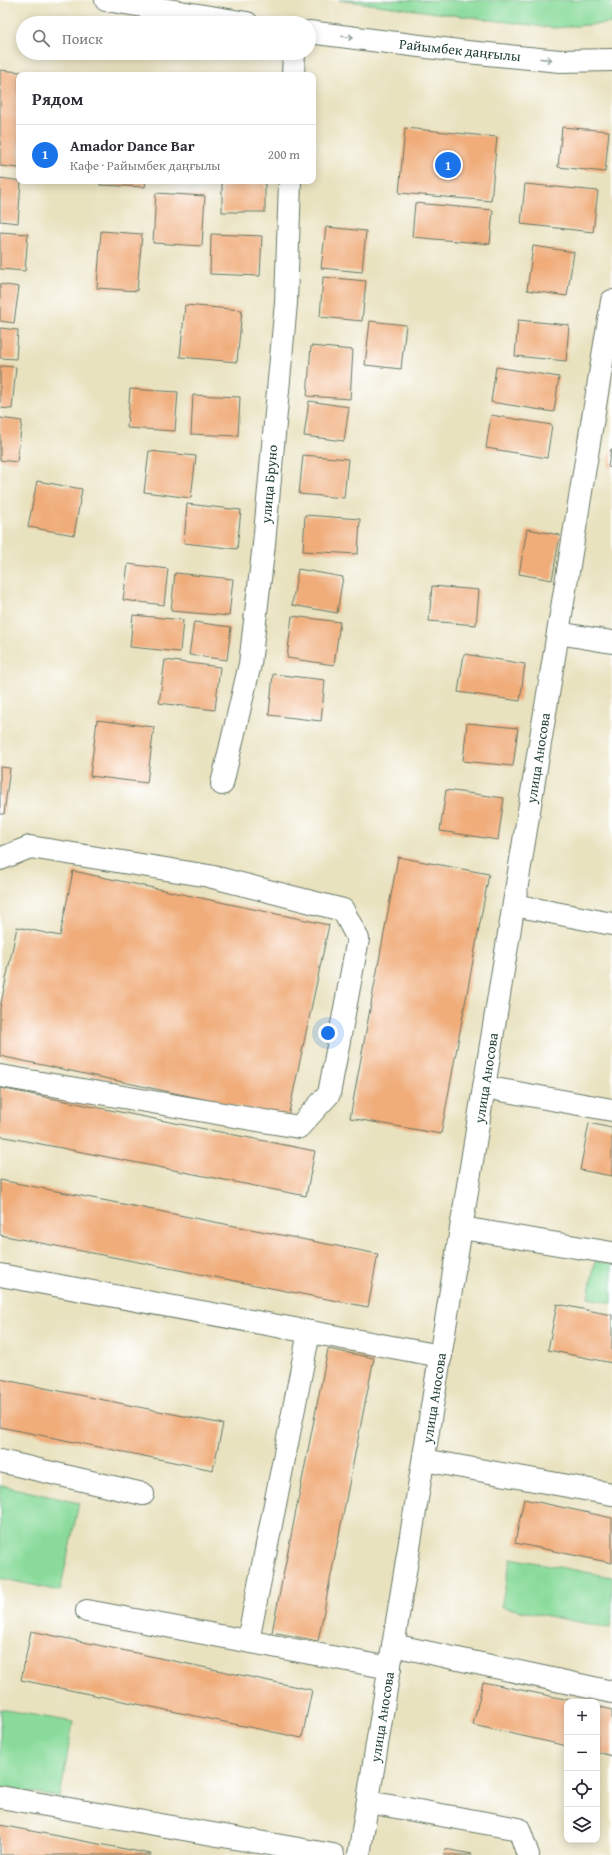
<!DOCTYPE html>
<html lang="ru">
<meta charset="utf-8">
<style>
body{margin:0;font-family:"Gentium Book Plus",serif;background:#f2f2f3;color:#2b2b33}
.controls{position:absolute;right:12px;bottom:12px;display:grid;overflow:hidden;border-radius:8px;box-shadow:0 2px 10px #0003}
.controls button{width:36px;height:36px;display:grid;place-items:center;padding:0;border:0;border-bottom:1px solid #e1e1e2;background:#fff;color:#2b2b33;font:20px sans-serif}
.you{position:absolute;left:328px;top:1033px;width:14px;height:14px;margin:-10px;border:3px solid #fff;border-radius:50%;background:#1a73e8;box-shadow:0 0 0 6px #1a73e833}
.badge{display:grid;place-items:center;width:26px;height:26px;border-radius:50%;background:#1a73e8;color:#fff;font-size:13px;font-weight:700}
.pin{position:absolute;translate:-50% -50%;border:2px solid #fff;box-shadow:0 1px 4px #0006}
.list{margin:0;padding:0;list-style:none}
h2{display:flex;justify-content:space-between;align-items:center;height:52px;margin:0;padding:0 16px;font-size:17px}
h2 small{font-size:13px;font-weight:400;color:#7c7c81}
.list li{display:grid;grid-template-columns:26px 1fr auto;gap:12px;align-items:center;box-sizing:border-box;height:60px;padding:0 16px;border-top:1px solid #e1e1e2}
.list b{display:block;font-size:15px;white-space:nowrap}
.list p{margin:0;font-size:13px;white-space:nowrap;color:#7c7c81}
.list em{font-size:13px;font-style:normal;color:#7c7c81}
.icon{flex:none;width:22px;height:22px;fill:none;stroke:currentColor;stroke-width:2;stroke-linecap:round;stroke-linejoin:round}
.map{position:relative;flex:none;width:612px;height:1855px;overflow:hidden}
.search{position:absolute;background:#fff;box-shadow:0 2px 10px #0003;left:16px;top:16px;width:300px;height:44px;display:flex;align-items:center;gap:10px;box-sizing:border-box;padding:0 14px;border-radius:22px;color:#7c7c81;font-size:15px}
.panel{position:absolute;background:#fff;box-shadow:0 2px 10px #0003;left:16px;top:72px;width:300px;height:112px;border-radius:8px}
.map>svg:first-child{display:block}
.green{fill:#8adb9b;stroke:#548c68}
.building{fill:#f0ac79}
.lines{fill:none;stroke-linecap:round;stroke-linejoin:round}
.minor-casing{stroke:#667765;stroke-width:24}
.major-casing{stroke:#667765;stroke-width:24}
.minor{stroke:#fff;stroke-width:22}
.major{stroke:#fff;stroke-width:22}
.oneway{stroke:#8f9e9a}
.labels{text-anchor:middle;stroke-width:3.5;stroke-linejoin:round;paint-order:stroke}
.street-label{font-size:14px;fill:#1f3d34;stroke:#fff}
</style>
<div class="map">
<svg width="612" height="1855" viewBox="0 0 612 1855">
<rect width="100%" height="100%" fill="#fff"/>
<filter id="ink" filterUnits="userSpaceOnUse"><feTurbulence type="fractalNoise" baseFrequency=".025" numOctaves="2"/><feDisplacementMap in="SourceGraphic" scale="8" xChannelSelector="R" yChannelSelector="G"/><feConvolveMatrix kernelMatrix="1 2 1 2 8 2 1 2 1" color-interpolation-filters="sRGB"/></filter>
<filter id="wash" filterUnits="userSpaceOnUse"><feTurbulence type="fractalNoise" baseFrequency=".012" numOctaves="4" result="noise"/><feDisplacementMap in="SourceGraphic" scale="16" xChannelSelector="R" yChannelSelector="G"/><feGaussianBlur stdDeviation="0.9" result="paint"/><feColorMatrix in="noise" values="0 0 0 0 0 0 0 0 0 0 0 0 0 0 0 0 0 1.4 0 .05"/><feComposite in="paint" operator="in"/></filter>
<g filter="url(#wash)">
<rect width="100%" height="100%" fill="#e9e2bf"/>
<g class="green">
<polygon points="339,0 612,0 612,23 553,28"/>
<polygon points="595,1261 612,1264 612,1303 588,1298"/>
<polygon points="0,1485 79,1503 60,1591 0,1578"/>
<polygon points="511,1558 612,1577 612,1616 610,1628 501,1607"/>
<polygon points="0,1709 73,1722 60,1797 0,1787"/>
</g>
<g id="blocks">
<g class="building">
<polygon points="0,70 41,74 19,75 19,168 0,166"/>
<polygon points="562,127 609,131 605,172 558,167"/>
<polygon points="405,128 497,137 491,201 399,193"/>
<polygon points="0,178 21,181 18,223 0,221"/>
<polygon points="100,181 146,181 145,187 100,185"/>
<rect x="222" y="181" width="43" height="31"/>
<polygon points="525,184 598,191 593,232 521,224"/>
<polygon points="156,193 205,196 202,246 153,243"/>
<polygon points="415,203 493,210 490,244 412,237"/>
<polygon points="326,227 366,231 362,272 321,268"/>
<polygon points="101,231 142,234 137,291 97,288"/>
<polygon points="0,232 28,234 25,271 0,269"/>
<polygon points="211,234 262,236 260,276 210,274"/>
<polygon points="533,246 574,252 567,296 527,290"/>
<polygon points="323,277 366,281 362,321 320,317"/>
<polygon points="0,284 19,287 14,323 0,321"/>
<polygon points="185,305 242,310 237,362 180,357"/>
<polygon points="518,320 569,325 566,361 515,356"/>
<polygon points="370,321 406,325 401,369 365,365"/>
<polygon points="0,328 18,330 16,359 0,358"/>
<polygon points="311,346 353,350 350,399 307,396"/>
<polygon points="0,366 16,367 12,409 0,408"/>
<polygon points="496,367 559,377 554,412 491,402"/>
<polygon points="130,389 178,392 175,431 127,428"/>
<polygon points="193,395 240,397 238,436 191,434"/>
<polygon points="309,401 349,407 344,441 304,436"/>
<polygon points="491,415 552,425 547,458 486,448"/>
<polygon points="0,418 22,421 17,462 0,460"/>
<polygon points="611,449 612,449 612,468 608,467"/>
<polygon points="149,451 196,456 191,498 144,492"/>
<polygon points="303,455 348,459 344,498 299,494"/>
<polygon points="37,481 82,489 74,535 28,527"/>
<polygon points="187,504 241,510 237,549 184,543"/>
<polygon points="305,515 360,519 358,554 303,551"/>
<polygon points="527,529 560,535 552,580 519,574"/>
<polygon points="128,564 168,569 164,605 123,600"/>
<polygon points="298,569 343,577 337,613 292,605"/>
<polygon points="175,573 233,579 229,616 171,611"/>
<polygon points="432,586 479,590 476,625 429,621"/>
<polygon points="133,615 183,620 180,652 130,647"/>
<polygon points="292,616 340,622 334,665 287,658"/>
<polygon points="194,622 231,627 227,660 189,655"/>
<polygon points="464,654 525,664 520,701 458,692"/>
<polygon points="165,660 220,667 215,710 159,703"/>
<polygon points="273,674 325,680 321,721 269,715"/>
<polygon points="97,720 154,727 147,783 90,776"/>
<polygon points="467,723 518,728 513,766 463,761"/>
<polygon points="0,767 10,768 4,814 0,814"/>
<polygon points="446,790 504,798 498,840 440,831"/>
<polygon points="398,857 489,874 441,1134 350,1118"/>
<polygon points="73,871 329,925 288,1117 0,1056 0,1008 17,927 60,936"/>
<polygon points="0,1088 315,1151 306,1196 0,1136"/>
<polygon points="589,1123 612,1128 612,1176 580,1170"/>
<polygon points="0,1180 378,1254 368,1307 0,1235"/>
<polygon points="557,1304 612,1315 612,1363 548,1350"/>
<polygon points="328,1349 374,1358 318,1641 272,1632"/>
<polygon points="0,1379 223,1424 213,1470 0,1427"/>
<polygon points="524,1499 612,1518 612,1563 515,1543"/>
<polygon points="31,1631 312,1690 302,1738 21,1680"/>
<polygon points="483,1682 574,1701 567,1702 567,1746 473,1725"/>
<polygon points="597,1706 612,1710 612,1756 597,1752"/>
<polygon points="0,1825 151,1854 151,1855 0,1855"/>
<polygon points="445,1849 472,1854 472,1855 444,1855"/>
</g>
</g>
</g>
<g filter="url(#ink)">
<use href="#blocks" fill-opacity="0" stroke="#667765" stroke-width="1"/>
<g class="lines">
<defs>
<g id="minor">
<polyline points="293,75 294,53"/>
<polyline points="558,633 612,642"/>
<polyline points="222,784 250,664 264,544 286,303 290,181"/>
<polyline points="0,859 30,847 209,876 343,910 358,939 329,1094 299,1127 0,1076"/>
<polyline points="514,905 612,924"/>
<polyline points="484,1087 612,1110"/>
<polyline points="462,1228 612,1253"/>
<polyline points="0,1275 441,1356"/>
<polyline points="424,1460 612,1494"/>
<polyline points="0,1461 143,1494"/>
<polyline points="87,1611 390,1668"/>
<polyline points="248,1641 309,1332"/>
<polyline points="393,1645 612,1692"/>
<polyline points="0,1797 333,1855"/>
<polyline points="368,1802 519,1829 528,1855"/>
<polyline points="359,1855 612,301"/>
</g>
<g id="major">
<polyline points="106,0 247,23"/>
<polyline points="309,32 467,52 560,61 612,60"/>
</g>
</defs>
<use href="#minor" class="minor-casing"/>
<use href="#major" class="major-casing"/>
<use href="#minor" class="minor"/>
<use href="#major" class="major"/>
</g>
<defs><path id="oneway-shaft" d="M-6 0H5M1.5-3L5.5 0L1.5 3" fill="none" stroke-width="1.6" stroke-linecap="round" stroke-linejoin="round"/></defs>
<g class="oneway">
<use href="#oneway-shaft" transform="translate(348 37) rotate(7)"/>
<use href="#oneway-shaft" transform="translate(546 59) rotate(5)"/>
</g>
</g>
<g class="labels">
<g class="street-label">
<text transform="translate(460 50) rotate(6)" y="5">Райымбек даңғылы</text>
<text transform="translate(269 484) rotate(-85)" y="5">улица Бруно</text>
<text transform="translate(538 758) rotate(-81)" y="5">улица Аносова</text>
<text transform="translate(486 1078) rotate(-81)" y="5">улица Аносова</text>
<text transform="translate(434 1398) rotate(-81)" y="5">улица Аносова</text>
<text transform="translate(382 1717) rotate(-81)" y="5">улица Аносова</text>
</g>
</g>
</svg>
<div class="controls">
<button>+</button>
<button>−</button>
<button><svg class="icon" aria-label="locate" viewBox="0 0 24 24"><circle cx="12" cy="12" r="6"/><path d="M12 2v4M12 18v4M2 12h4M18 12h4"/></svg></button>
<button><svg class="icon" aria-label="layers" viewBox="0 0 24 24"><path d="M12 4l9 5-9 5-9-5zM3 14l9 5 9-5"/></svg></button>
</div>
<div class="you"></div>
<div class="pin badge" style="left:448px;top:165px">1</div>
<div class="search"><svg class="icon" aria-label="search" viewBox="0 0 24 24"><circle cx="10" cy="10" r="6"/><path d="M15 15l6 6"/></svg>Поиск</div>
<section class="panel">
<h2>Рядом<small></small></h2>
<ul class="list">
<li><span class="badge">1</span><div><b>Amador Dance Bar</b><p>Кафе · Райымбек даңғылы</p></div><em>200 m</em></li>
</ul>
</section>
</div>
